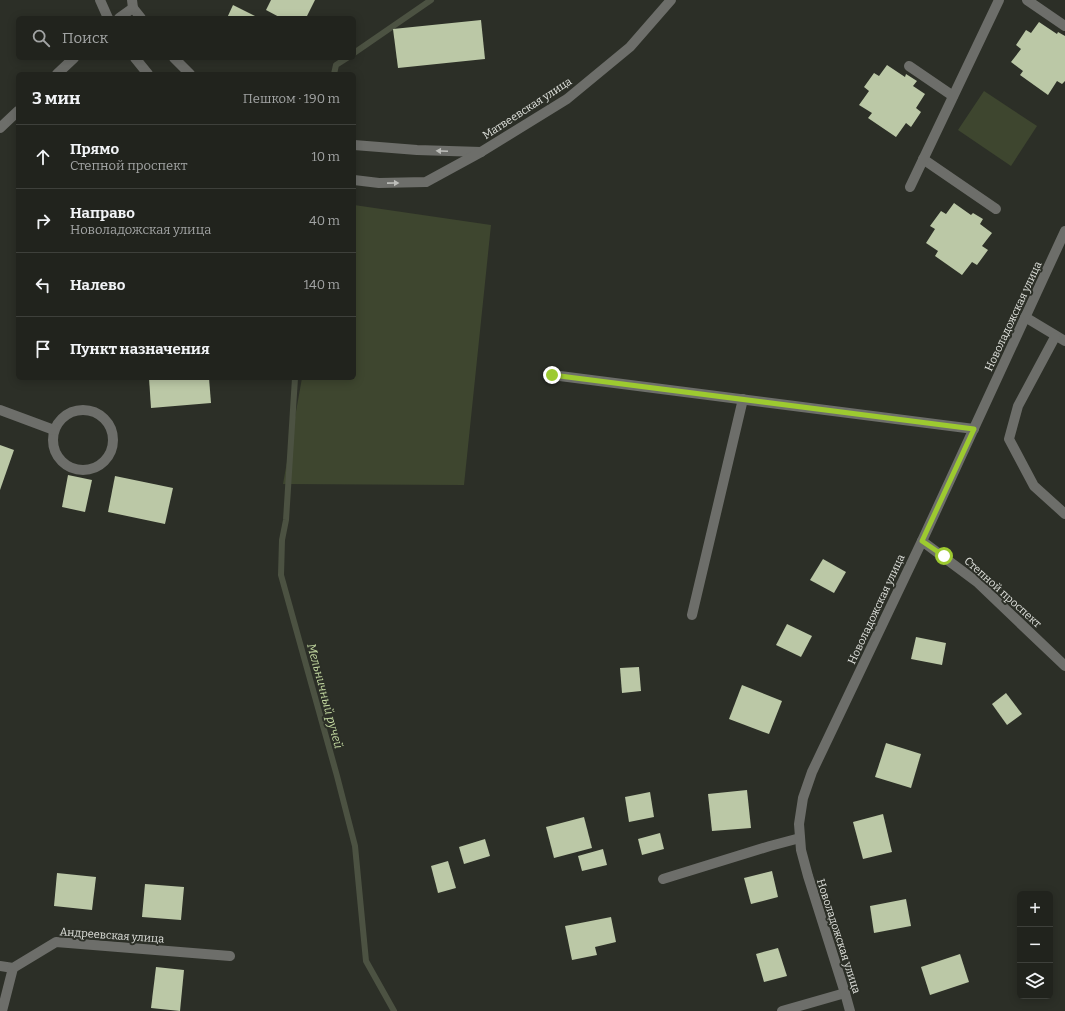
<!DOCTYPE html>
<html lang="ru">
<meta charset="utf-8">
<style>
body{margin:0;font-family:Bitter,serif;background:#292b26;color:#f1f3f6}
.controls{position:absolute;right:12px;bottom:12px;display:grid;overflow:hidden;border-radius:6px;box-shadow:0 2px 10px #0003}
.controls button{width:36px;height:36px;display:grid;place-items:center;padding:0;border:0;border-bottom:1px solid #3e403b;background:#21231d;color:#f1f3f6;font:20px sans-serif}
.stop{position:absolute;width:12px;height:12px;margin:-9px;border:3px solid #9dca30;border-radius:50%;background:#fff}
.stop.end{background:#9dca30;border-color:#fff;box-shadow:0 1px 4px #0008}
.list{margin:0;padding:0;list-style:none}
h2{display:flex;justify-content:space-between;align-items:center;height:52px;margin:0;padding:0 16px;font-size:17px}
h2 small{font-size:13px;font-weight:400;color:#a2a4a4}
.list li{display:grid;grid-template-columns:26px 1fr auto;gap:12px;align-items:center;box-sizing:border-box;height:64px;padding:0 16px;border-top:1px solid #3e403b}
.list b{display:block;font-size:15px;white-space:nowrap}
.list p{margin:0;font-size:13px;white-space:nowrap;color:#a2a4a4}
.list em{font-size:13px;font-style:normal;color:#a2a4a4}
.icon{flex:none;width:22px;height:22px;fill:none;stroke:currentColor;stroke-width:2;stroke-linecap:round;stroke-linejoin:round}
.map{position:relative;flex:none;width:1065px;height:1011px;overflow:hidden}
.search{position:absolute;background:#21231d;box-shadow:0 2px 10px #0003;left:16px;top:16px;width:340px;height:44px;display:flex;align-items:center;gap:10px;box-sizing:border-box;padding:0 14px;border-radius:6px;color:#a2a4a4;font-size:15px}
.panel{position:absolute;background:#21231d;box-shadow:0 2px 10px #0003;left:16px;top:72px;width:340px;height:308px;border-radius:6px}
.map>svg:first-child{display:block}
.green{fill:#3e462f}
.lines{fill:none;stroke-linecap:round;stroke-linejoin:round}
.stream{stroke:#4c5242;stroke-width:6}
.building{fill:#bbc8a6}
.minor{stroke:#6d6e6a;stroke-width:10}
.oneway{fill:#bdbeba}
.route{stroke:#9dca30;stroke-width:5}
.labels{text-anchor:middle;stroke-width:4;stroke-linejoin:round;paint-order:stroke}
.street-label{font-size:11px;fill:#dfe1dc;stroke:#2c2f27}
.water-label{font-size:12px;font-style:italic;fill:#c5dba2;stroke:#2c2f27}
</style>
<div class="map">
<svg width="1065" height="1011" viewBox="0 0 1065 1011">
<rect width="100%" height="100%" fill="#2c2f27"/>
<g class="green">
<polygon points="984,91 1037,126 1011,166 958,130"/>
<polygon points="354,205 491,225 464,485 283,484 302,378 354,378"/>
</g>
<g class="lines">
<g class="stream">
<polyline points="354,53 431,0"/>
<polyline points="334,74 336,65 347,58"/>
<polyline points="295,378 286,520 282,540 281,575 337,776 355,846 366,961 394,1011"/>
</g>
</g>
<g class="building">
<polygon points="271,0 315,0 306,18 281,18 266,10"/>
<polygon points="233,5 259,18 227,18"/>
<polygon points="481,20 485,59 398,68 393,29"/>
<polygon points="1039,22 1057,34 1058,32 1065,36 1065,81 1062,84 1057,81 1048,95 1020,75 1023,71 1011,62 1021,49 1016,45 1026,30 1031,33"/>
<polygon points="887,65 905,77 906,74 917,81 913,86 925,94 916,108 921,112 911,127 906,123 896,137 868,118 872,113 859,105 869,91 864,87 874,73 879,76"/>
<polygon points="954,203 971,215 973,213 983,219 980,224 992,233 982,246 988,250 977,265 972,262 962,275 935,256 938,251 926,243 935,229 930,226 941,211 946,214"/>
<polygon points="149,378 209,378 211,403 151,408"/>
<polygon points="0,445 14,450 0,490"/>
<polygon points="68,475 92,480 85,512 62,507"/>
<polygon points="115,476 173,488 165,524 108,512"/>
<polygon points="823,559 846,572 834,593 810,580"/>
<polygon points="787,624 812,636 801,657 776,645"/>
<polygon points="916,637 946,643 942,665 911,659"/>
<polygon points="639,667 641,691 622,693 620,668"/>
<polygon points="742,685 782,701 769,734 729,719"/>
<polygon points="1006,693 1022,714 1007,725 992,704"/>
<polygon points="886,743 921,754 911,788 875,777"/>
<polygon points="747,790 751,828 712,831 708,794"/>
<polygon points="650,792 654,817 629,822 625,797"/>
<polygon points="883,814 892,852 863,859 853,822"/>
<polygon points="584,817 592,848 554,858 546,827"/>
<polygon points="660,833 664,849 642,855 638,839"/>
<polygon points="485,839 490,856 464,864 459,847"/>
<polygon points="603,849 607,865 582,871 578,856"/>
<polygon points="448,861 456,888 438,893 431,866"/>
<polygon points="772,871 778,897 751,904 744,878"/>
<polygon points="57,873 96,877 92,910 54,906"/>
<polygon points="145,884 184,887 181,920 142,917"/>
<polygon points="906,899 911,926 874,933 870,906"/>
<polygon points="611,917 616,942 595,947 597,955 572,960 565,926"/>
<polygon points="778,948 787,976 764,982 756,954"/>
<polygon points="960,954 969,982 930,995 921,967"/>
<polygon points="156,967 184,970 180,1011 151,1008"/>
</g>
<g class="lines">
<g class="minor">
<polyline points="100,0 108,18"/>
<polyline points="132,0 133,8 141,18"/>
<polyline points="1027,0 1065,26"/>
<polyline points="119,18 133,8"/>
<polyline points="135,58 148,74"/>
<polyline points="174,58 190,74"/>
<polyline points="909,66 953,96"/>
<polyline points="57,74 74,58"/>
<polyline points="0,128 18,111"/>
<polyline points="354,145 417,150 481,152"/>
<polyline points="923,159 996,209"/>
<polyline points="354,180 379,183 426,182 481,152 567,99 630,47 671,0"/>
<polyline points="910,187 999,0"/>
<polyline points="1025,317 1065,341"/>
<polyline points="1055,337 1018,406 1009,439 1034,486 1065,514"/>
<polyline points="552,375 974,429"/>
<circle cx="83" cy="440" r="30"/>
<polyline points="0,410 54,430"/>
<polyline points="922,541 977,582 1065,666"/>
<polyline points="692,615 743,399"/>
<polyline points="663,879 770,846 800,838"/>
<polyline points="0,966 13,968 56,942 230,956"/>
<polyline points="2,1011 13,968"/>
<polyline points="782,1011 845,993"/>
<polyline points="850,1011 845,993 808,876 801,850 799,824 803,798 812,772 922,541 1065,231"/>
</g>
</g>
<defs><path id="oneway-solid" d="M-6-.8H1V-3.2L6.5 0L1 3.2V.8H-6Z"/></defs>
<g class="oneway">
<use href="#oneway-solid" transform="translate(442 151) rotate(-178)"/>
<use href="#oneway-solid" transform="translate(393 183) rotate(-1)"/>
</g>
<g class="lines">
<polyline class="route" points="552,375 974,429 922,541 944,556"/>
</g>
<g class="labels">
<g class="street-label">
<text transform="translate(527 108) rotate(-33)" y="4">Матвеевская улица</text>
<text transform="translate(1013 316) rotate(-65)" y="4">Новоладожская улица</text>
<text transform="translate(1003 592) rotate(42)" y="4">Степной проспект</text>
<text transform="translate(876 609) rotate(-65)" y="4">Новоладожская улица</text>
<text transform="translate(112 935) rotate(4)" y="4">Андреевская улица</text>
<text transform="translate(839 936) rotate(72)" y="4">Новоладожская улица</text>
</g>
<g class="water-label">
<text transform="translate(325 696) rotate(75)" y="4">Мельничный ручей</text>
</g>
</g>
</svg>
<div class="controls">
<button>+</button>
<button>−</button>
<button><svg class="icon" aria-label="layers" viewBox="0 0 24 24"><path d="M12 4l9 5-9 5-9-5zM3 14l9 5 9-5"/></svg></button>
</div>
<div class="stop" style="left:944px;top:556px"></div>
<div class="stop end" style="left:552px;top:375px"></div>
<div class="search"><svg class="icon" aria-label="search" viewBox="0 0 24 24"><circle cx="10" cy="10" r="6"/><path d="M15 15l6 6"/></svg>Поиск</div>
<section class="panel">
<h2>3 мин<small>Пешком · 190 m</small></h2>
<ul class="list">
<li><svg class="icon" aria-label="ahead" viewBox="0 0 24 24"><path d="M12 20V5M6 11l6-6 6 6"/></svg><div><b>Прямо</b><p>Степной проспект</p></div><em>10 m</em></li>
<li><svg class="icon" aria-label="right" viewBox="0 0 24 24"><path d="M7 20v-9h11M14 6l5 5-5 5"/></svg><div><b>Направо</b><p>Новоладожская улица</p></div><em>40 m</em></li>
<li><svg class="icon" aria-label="left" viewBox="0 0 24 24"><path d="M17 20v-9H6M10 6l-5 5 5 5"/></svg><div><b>Налево</b></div><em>140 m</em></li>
<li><svg class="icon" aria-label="arrive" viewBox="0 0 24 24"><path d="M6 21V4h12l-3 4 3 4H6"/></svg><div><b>Пункт назначения</b></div></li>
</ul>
</section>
</div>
